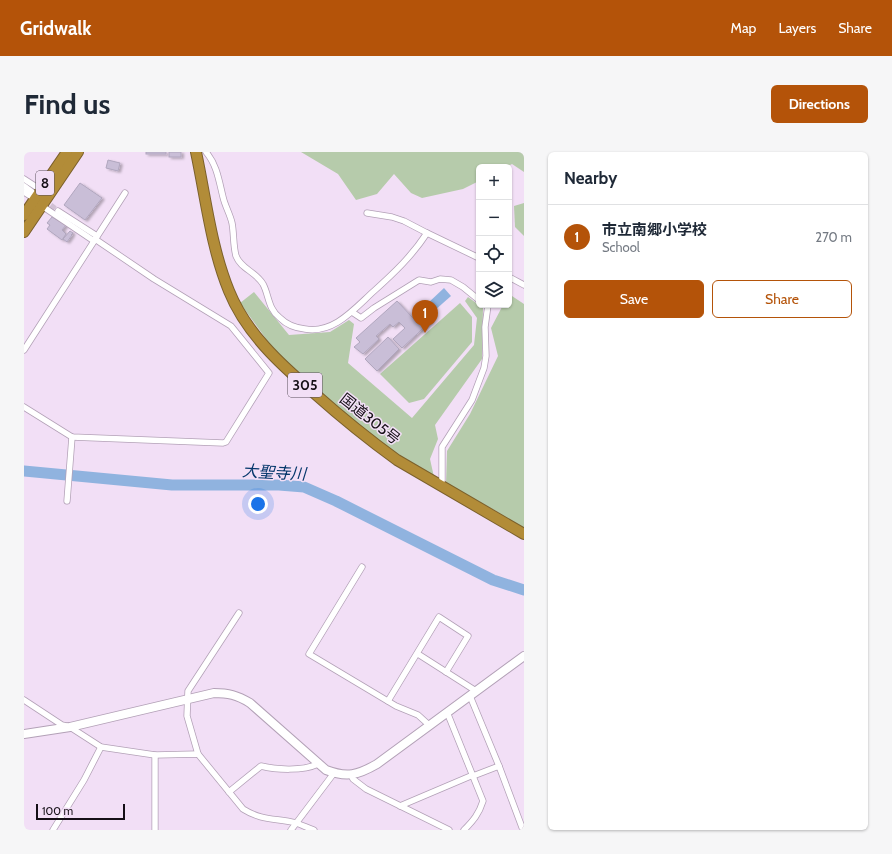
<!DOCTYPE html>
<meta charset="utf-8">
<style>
body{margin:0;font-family:Cabin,"Noto Sans JP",sans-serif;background:#f6f6f7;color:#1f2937}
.controls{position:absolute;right:12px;top:12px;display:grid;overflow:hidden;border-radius:6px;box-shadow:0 1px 3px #0004}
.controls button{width:36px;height:36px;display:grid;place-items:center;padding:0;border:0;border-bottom:1px solid #e0e1e3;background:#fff;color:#1f2937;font:20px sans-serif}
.scale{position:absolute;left:12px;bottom:10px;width:89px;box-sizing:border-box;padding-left:4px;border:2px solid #150f16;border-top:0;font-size:11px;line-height:14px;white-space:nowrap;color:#150f16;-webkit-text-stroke:3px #f2dff6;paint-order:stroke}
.you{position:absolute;left:234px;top:352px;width:14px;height:14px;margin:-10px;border:3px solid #fff;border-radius:50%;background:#1a73e8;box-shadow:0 0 0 6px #1a73e833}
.badge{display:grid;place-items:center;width:26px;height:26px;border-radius:50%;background:#b45309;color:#fff;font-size:13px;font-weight:700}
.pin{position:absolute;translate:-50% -33px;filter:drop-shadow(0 1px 2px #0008)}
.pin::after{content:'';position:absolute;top:21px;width:14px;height:12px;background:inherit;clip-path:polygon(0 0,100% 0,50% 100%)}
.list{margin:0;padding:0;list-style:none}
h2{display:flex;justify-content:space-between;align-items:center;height:52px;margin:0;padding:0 16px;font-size:17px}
h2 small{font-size:13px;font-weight:400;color:#747a83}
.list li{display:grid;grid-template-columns:26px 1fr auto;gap:12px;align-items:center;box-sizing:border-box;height:64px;padding:0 16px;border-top:1px solid #e0e1e3}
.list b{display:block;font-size:15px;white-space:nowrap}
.list p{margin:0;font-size:13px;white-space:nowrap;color:#747a83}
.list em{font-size:13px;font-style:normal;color:#747a83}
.actions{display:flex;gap:8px;padding:12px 16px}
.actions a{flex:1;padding:9px 0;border:1px solid #b45309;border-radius:6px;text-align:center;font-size:14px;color:#b45309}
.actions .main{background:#b45309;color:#fff}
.icon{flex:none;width:22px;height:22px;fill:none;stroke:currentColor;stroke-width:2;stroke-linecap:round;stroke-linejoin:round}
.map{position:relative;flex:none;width:500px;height:678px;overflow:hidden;border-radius:6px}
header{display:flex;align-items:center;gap:24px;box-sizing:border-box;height:56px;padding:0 20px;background:#b45309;color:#fff}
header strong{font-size:19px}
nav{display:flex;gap:22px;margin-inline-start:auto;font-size:14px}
.intro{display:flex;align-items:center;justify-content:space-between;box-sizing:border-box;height:96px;padding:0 24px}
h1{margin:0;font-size:28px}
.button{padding:10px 18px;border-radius:6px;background:#b45309;color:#fff;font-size:14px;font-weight:700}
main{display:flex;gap:24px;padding:0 24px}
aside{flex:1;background:#fff;border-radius:6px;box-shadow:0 1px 3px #0004}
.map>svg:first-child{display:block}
.green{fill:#b6cbab}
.water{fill:#90b3df}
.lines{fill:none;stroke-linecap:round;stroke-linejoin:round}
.river{stroke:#90b3df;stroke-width:11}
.building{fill:#c9bed7;stroke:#b0a6be;filter:url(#shadow)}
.street-tunnel{stroke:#d1c0d4;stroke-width:5.5;stroke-dasharray:5.5 3;stroke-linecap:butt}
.street-casing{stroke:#b3a1b7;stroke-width:7}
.secondary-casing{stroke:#b3a1b7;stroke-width:10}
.highway-casing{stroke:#7b602c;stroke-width:12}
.street{stroke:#fff;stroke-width:5.5}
.secondary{stroke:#fff;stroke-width:8}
.highway{stroke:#b28c38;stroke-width:10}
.labels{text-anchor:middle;stroke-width:3;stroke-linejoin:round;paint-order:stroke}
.shield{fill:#f2dff6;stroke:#574d59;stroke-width:1}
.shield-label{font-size:14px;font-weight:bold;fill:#150f16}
.street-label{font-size:15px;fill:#150f16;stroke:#f2dff6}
.water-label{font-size:16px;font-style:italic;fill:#06386c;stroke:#f2dff6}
</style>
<header>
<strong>Gridwalk</strong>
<nav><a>Map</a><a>Layers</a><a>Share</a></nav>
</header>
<div class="intro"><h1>Find us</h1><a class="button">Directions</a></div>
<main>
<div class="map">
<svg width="500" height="678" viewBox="0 0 500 678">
<defs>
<filter id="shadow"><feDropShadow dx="2.5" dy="1.5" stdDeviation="1" flood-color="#0004"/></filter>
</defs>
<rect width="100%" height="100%" fill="#f2dff6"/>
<g class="green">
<polygon points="277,0 500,0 500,20 488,12 482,15 455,15 455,29 439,37 398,46 387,41 370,22 353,42 332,48 314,22"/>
<polygon points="500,51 500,84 491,75 490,54"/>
<polygon points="230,140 265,183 306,180 325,168 330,172 324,211 388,266 450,193 453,166 441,149 444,145 459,156 458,207 411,273 414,287 406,307 410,325 345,286 261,213 216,151"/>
<polygon points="485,142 500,152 500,377 472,359 422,332 423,299 446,262 474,204 467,176 479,153 485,153"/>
<polygon points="436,151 448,165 448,190 400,247 385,251 356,222"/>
</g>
<polygon class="water" points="420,136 427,144 410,159 403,152"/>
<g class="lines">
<polyline class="river" points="0,319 148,333 255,333 280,335 312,349 469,428 500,438"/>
</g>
<g class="building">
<rect x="122" y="0" width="20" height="2"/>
<rect x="145" y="0" width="12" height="5"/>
<polygon points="84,8 96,11 94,19 82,16"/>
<polygon points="56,31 78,46 61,68 40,53"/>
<polygon points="28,65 42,73 38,78 42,82 38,88 23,77 26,73 23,71"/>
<polygon points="46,79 49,81 47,83 48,83 43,90 39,87"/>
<polygon points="373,149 391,168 399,160 407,169 378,196 369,187 381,176 375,170 369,175 366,172 352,184 355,187 339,202 330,195 336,190 332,186"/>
<polygon points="364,185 375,197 353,219 341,207"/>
</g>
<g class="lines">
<polyline class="street-tunnel" points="20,48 34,59"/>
<defs>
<g id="street">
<path d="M 182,0 C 193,13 195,29 199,45 C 201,54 206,62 208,71 C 210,81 209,93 212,104 C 217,117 231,119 239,132 C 245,143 244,157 256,166 C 263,173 271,176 281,177 C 310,182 330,157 350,139 C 370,121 388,104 403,81"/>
<polyline points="0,27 17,38"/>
<polyline points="0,34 8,40"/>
<polyline points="0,40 11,47"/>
<polyline points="18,54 70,89"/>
<polyline points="34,59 73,84"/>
<polyline points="343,61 368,65 380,69 403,81 455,106"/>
<polyline points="485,125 500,133"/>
<polyline points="328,160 337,166 350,156 395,128 407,130 416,127 427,128 439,135 455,148"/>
<polyline points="0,198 101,41"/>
<polyline points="0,255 48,285 199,291 202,290 245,221 207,174 130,127 71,87"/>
<polyline points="414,332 418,329 418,295 448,248 460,216 462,204 461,175 464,153"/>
<polyline points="43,349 48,285"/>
<polyline points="338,415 285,502 372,554 394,563 405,573"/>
<polyline points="394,502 452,539"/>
<polyline points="446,544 475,614"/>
<path d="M 0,548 L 38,573 L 46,575 L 77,595 L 131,603 L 174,602 L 219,657 C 238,669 252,666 272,671 C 278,673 284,676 290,678"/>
<polyline points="364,549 415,465 444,484 422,520"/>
<path d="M 423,560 L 459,649 C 455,662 449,669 440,678"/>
<polyline points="174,602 163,564 164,539 215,461"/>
<polyline points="327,623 329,627 342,637 425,678"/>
<polyline points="449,624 475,614 499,678"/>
<path d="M 205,640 L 237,614 C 253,618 279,619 294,612"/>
<polyline points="376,654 449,623"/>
<polyline points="29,678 60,628 77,595"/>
<polyline points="131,678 131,603"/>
<polyline points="267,678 310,621"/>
</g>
<path id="secondary" d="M 0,582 L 46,575 L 190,541 C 204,541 213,543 226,551 L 302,618 C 323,626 334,623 353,612 L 500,504"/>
<g id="highway">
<path d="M 172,0 C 182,47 187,95 205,139 C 222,181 256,212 290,241 C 317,265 344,287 373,308 L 500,382"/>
<polyline points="0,63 43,0"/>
<polyline points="0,80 54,0"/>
</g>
</defs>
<use href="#street" class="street-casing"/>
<use href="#secondary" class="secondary-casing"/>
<use href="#highway" class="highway-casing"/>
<use href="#street" class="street"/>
<use href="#secondary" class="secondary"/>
<use href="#highway" class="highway"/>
</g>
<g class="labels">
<g class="shield">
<rect x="12" y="19" width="18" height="24" rx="3"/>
<rect x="264" y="221" width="34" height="24" rx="3"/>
</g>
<g class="shield-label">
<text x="21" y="36">8</text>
<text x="281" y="238">305</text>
</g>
<g class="street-label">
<text transform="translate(346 267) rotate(38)" y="5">国道305号</text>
</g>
<g class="water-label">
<text transform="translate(250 320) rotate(3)" y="6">大聖寺川</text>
</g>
</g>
</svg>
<div class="controls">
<button>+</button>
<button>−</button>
<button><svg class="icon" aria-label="locate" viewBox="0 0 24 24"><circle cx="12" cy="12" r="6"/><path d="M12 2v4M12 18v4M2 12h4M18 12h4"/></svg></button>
<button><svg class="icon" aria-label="layers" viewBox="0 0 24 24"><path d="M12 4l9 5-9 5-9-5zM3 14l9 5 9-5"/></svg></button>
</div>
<div class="scale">100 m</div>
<div class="you"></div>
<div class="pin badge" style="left:401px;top:181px">1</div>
</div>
<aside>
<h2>Nearby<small></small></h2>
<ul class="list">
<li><span class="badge">1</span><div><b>市立南郷小学校</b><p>School</p></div><em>270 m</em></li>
</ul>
<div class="actions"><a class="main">Save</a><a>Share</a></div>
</aside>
</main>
